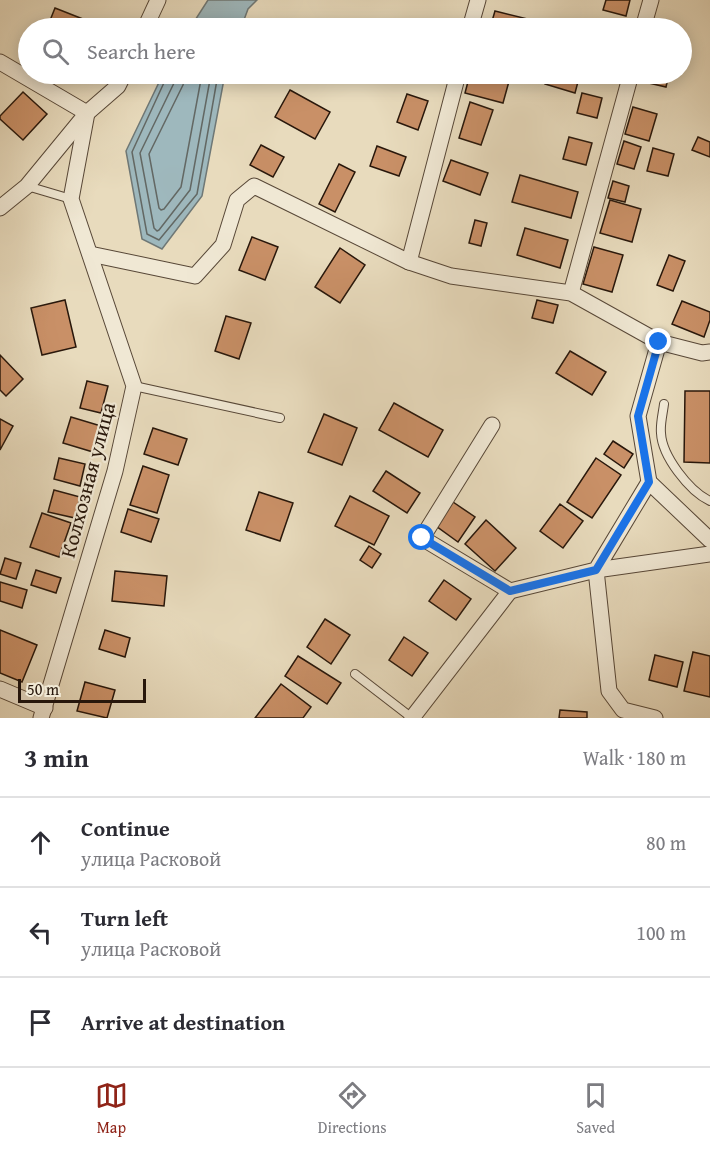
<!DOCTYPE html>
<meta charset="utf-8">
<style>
body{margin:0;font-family:"Gentium Book Plus",serif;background:#f2f2f3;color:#2b2b33}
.scale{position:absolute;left:18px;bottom:15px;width:128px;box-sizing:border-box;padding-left:6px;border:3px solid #28170b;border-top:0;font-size:16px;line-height:21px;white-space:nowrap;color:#28170b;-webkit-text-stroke:4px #f0e8d4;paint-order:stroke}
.stop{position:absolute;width:18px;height:18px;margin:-14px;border:4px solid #1a73e8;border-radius:50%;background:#fff}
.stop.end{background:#1a73e8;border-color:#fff;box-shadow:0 2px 6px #0008}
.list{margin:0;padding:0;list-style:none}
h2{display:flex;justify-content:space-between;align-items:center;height:78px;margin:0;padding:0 24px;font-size:26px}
h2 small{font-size:20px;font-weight:400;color:#7c7c81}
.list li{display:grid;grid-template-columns:39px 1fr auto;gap:18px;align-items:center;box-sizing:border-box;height:90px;padding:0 24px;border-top:2px solid #e1e1e2}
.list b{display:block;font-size:22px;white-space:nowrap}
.list p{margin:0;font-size:20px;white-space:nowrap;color:#7c7c81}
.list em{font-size:20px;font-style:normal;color:#7c7c81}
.icon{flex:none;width:33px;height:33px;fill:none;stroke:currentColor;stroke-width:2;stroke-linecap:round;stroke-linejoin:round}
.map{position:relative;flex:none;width:710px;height:718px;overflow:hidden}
.search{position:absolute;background:#fff;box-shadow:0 3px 15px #0003;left:18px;right:18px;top:18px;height:66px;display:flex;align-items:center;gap:15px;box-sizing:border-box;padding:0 21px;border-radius:33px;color:#7c7c81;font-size:22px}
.sheet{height:348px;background:#fff}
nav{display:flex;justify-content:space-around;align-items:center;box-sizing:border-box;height:84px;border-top:2px solid #e1e1e2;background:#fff;font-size:16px;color:#7c7c81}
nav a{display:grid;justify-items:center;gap:3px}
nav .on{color:#8f2418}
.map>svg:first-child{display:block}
.water{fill:#9eb8bd;stroke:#6f7876;stroke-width:1.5}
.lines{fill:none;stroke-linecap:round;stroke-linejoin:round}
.shore{stroke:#636864;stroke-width:1.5}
.building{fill:#c99067;stroke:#28170b;stroke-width:1.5}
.lane-casing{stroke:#584838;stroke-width:10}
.street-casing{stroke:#584838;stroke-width:17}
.lane{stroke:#f0e8d4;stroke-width:8}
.street{stroke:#f0e8d4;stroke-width:15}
.route{stroke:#1a73e8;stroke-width:8}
.labels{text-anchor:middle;stroke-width:4.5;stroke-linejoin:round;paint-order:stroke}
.street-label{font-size:21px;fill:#28170b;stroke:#f0e8d4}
</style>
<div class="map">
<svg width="710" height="718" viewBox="0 0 710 718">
<rect width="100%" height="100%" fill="#e8dbbd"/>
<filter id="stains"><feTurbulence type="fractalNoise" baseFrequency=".00333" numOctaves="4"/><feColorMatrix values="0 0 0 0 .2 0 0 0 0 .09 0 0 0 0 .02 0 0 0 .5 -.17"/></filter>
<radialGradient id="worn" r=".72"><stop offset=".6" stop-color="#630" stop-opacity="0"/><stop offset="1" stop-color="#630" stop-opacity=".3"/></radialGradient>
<g class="water">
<polygon points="208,0 257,0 248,9 241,28 190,28"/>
<polygon points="163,74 225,74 202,196 162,249 142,239 126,151"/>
</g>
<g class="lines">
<g class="shore">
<polyline points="168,74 132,152 147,234 159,240 197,194 218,74"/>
<polyline points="176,74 175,81 140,153 154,228 157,231 159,230 190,190 211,74"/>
<polyline points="185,74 183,85 149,154 159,208 161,210 164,209 181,187 202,74"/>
</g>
</g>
<g class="building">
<polygon points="606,0 630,0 626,16 603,10"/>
<polygon points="55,8 93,23 91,28 47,28"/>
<polygon points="495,11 544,23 542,28 490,28"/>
<polygon points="470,74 511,74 503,103 465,93"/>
<polygon points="548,74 580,74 575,93 545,84"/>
<polygon points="641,74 669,74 666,87 640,81"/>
<polygon points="290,90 330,112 315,139 275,117"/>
<polygon points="23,92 47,114 23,140 0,119 0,116"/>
<polygon points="582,93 602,98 597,118 577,113"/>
<polygon points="407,94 428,101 418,130 397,122"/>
<polygon points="470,102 493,110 481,145 459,138"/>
<polygon points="633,107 657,114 649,141 625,134"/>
<polygon points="569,137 592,143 586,165 563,159"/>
<polygon points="698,137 710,142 710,157 692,150"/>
<polygon points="624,141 641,147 634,169 617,164"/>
<polygon points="261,145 284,157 273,177 250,165"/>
<polygon points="377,146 406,157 399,176 370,166"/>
<polygon points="653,148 674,154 668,176 647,171"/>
<polygon points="451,160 488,173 480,195 443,181"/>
<polygon points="339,164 355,172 335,212 319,204"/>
<polygon points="520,175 578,192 571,218 512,202"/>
<polygon points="613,181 629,186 625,202 608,198"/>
<polygon points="610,200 641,209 632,242 600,233"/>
<polygon points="475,220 487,223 481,246 469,243"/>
<polygon points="525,228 568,240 560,268 517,255"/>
<polygon points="252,237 278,247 265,280 239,270"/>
<polygon points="594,247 623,255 612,292 583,284"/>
<polygon points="340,248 365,265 340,303 315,287"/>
<polygon points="669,255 685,261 673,291 657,285"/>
<polygon points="65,300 76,347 42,355 31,308"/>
<polygon points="537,300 558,305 553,323 532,318"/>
<polygon points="682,301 710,312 710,320 704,337 672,324"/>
<polygon points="226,316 251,323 239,359 215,351"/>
<polygon points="570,351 606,372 592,395 556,373"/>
<polygon points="0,355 23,379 6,396 0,390"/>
<polygon points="87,381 108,386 101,413 80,408"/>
<polygon points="685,391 710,391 710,463 684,462"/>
<polygon points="394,403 443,430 428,457 379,430"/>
<polygon points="324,414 357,428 342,465 308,452"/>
<polygon points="71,417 101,426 93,452 63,443"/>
<polygon points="0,419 13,426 0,450"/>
<polygon points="153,428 187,439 178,465 144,454"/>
<polygon points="613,441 633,454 624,468 604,454"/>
<polygon points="59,458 85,464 80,486 54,479"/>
<polygon points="596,458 621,475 592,518 567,502"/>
<polygon points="143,466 169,475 157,513 130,505"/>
<polygon points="386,471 420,493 407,513 373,491"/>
<polygon points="54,490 80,497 75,518 48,512"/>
<polygon points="259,492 293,503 280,541 246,530"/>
<polygon points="350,496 389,516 374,545 335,526"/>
<polygon points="453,502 475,517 458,542 436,526"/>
<polygon points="560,504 583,521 563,548 540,531"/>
<polygon points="128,509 159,519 151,542 121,532"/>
<polygon points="42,513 71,523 59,557 30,547"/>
<polygon points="486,520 516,548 495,571 465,544"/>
<polygon points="369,546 381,554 372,568 360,560"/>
<polygon points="5,558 21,563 16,579 0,574"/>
<polygon points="36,570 61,578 56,593 31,585"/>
<polygon points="115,571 167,576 164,606 112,601"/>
<polygon points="444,580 471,599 456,620 429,601"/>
<polygon points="0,582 27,590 22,608 0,601"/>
<polygon points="325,619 350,635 331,664 307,647"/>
<polygon points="0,630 37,645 22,682 0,673"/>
<polygon points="105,630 130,638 125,657 99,649"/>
<polygon points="404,637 428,653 412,676 389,660"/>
<polygon points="693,652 710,656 710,697 684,691"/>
<polygon points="655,655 683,662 677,687 649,680"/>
<polygon points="298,656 341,683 327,704 285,676"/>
<polygon points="85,682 115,690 107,718 77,711"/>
<polygon points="281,684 311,707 303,718 255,718"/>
<polygon points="560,710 587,712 587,718 559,718"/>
</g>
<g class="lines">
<defs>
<g id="lane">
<polyline points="27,186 71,199"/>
<polyline points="134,386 280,418"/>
<path d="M 664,404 C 663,413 660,424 661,433 C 662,456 689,491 710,501"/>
<polyline points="355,674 412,718"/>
</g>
<g id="street">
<polyline points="145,28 158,0"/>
<polyline points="470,28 478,0"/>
<polyline points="643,28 651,0"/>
<polyline points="0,62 87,113 71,199 134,386 115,471 41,718"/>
<polyline points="0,208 27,186 87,113 118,86 124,74"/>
<polyline points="90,254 195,276 223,245 237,200 254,186 409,262 451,276 571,293 659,342"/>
<polyline points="409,262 458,74"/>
<polyline points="571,293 631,74"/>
<polyline points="492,425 422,538 510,591 596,570 649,482 638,416 659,342 702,353 710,352"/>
<polyline points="649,482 710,540"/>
<polyline points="0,689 45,708"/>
<polyline points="412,718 510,591"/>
<polyline points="655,718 623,710 609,691 596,570 710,554"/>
</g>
</defs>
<use href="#lane" class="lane-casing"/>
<use href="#street" class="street-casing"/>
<use href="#lane" class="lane"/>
<use href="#street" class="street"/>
</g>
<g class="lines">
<polyline class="route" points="422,538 510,591 596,570 649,482 638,416 659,342"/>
</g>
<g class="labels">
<g class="street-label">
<text transform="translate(88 480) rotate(-75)" y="7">Колхозная улица</text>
</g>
</g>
<rect width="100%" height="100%" filter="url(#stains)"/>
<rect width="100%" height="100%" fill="url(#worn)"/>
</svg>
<div class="scale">50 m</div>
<div class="stop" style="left:422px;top:538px"></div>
<div class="stop end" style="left:659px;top:342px"></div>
<div class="search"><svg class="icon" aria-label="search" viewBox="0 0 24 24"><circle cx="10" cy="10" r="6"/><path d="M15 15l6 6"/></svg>Search here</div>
</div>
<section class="sheet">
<h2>3 min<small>Walk · 180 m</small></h2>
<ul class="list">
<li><svg class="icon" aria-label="ahead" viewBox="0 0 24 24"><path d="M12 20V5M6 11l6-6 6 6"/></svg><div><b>Continue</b><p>улица Расковой</p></div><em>80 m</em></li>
<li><svg class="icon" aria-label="left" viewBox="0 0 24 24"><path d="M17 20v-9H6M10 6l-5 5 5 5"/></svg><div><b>Turn left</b><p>улица Расковой</p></div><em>100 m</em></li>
<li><svg class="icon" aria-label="arrive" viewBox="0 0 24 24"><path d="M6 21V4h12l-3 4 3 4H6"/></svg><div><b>Arrive at destination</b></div></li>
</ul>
</section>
<nav>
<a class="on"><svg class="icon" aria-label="map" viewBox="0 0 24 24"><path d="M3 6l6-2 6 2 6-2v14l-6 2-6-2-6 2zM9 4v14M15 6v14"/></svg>Map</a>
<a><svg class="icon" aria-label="directions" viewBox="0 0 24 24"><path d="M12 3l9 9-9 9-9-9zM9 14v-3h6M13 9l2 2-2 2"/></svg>Directions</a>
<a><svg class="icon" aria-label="saved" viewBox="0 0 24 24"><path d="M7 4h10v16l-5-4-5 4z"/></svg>Saved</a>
</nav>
